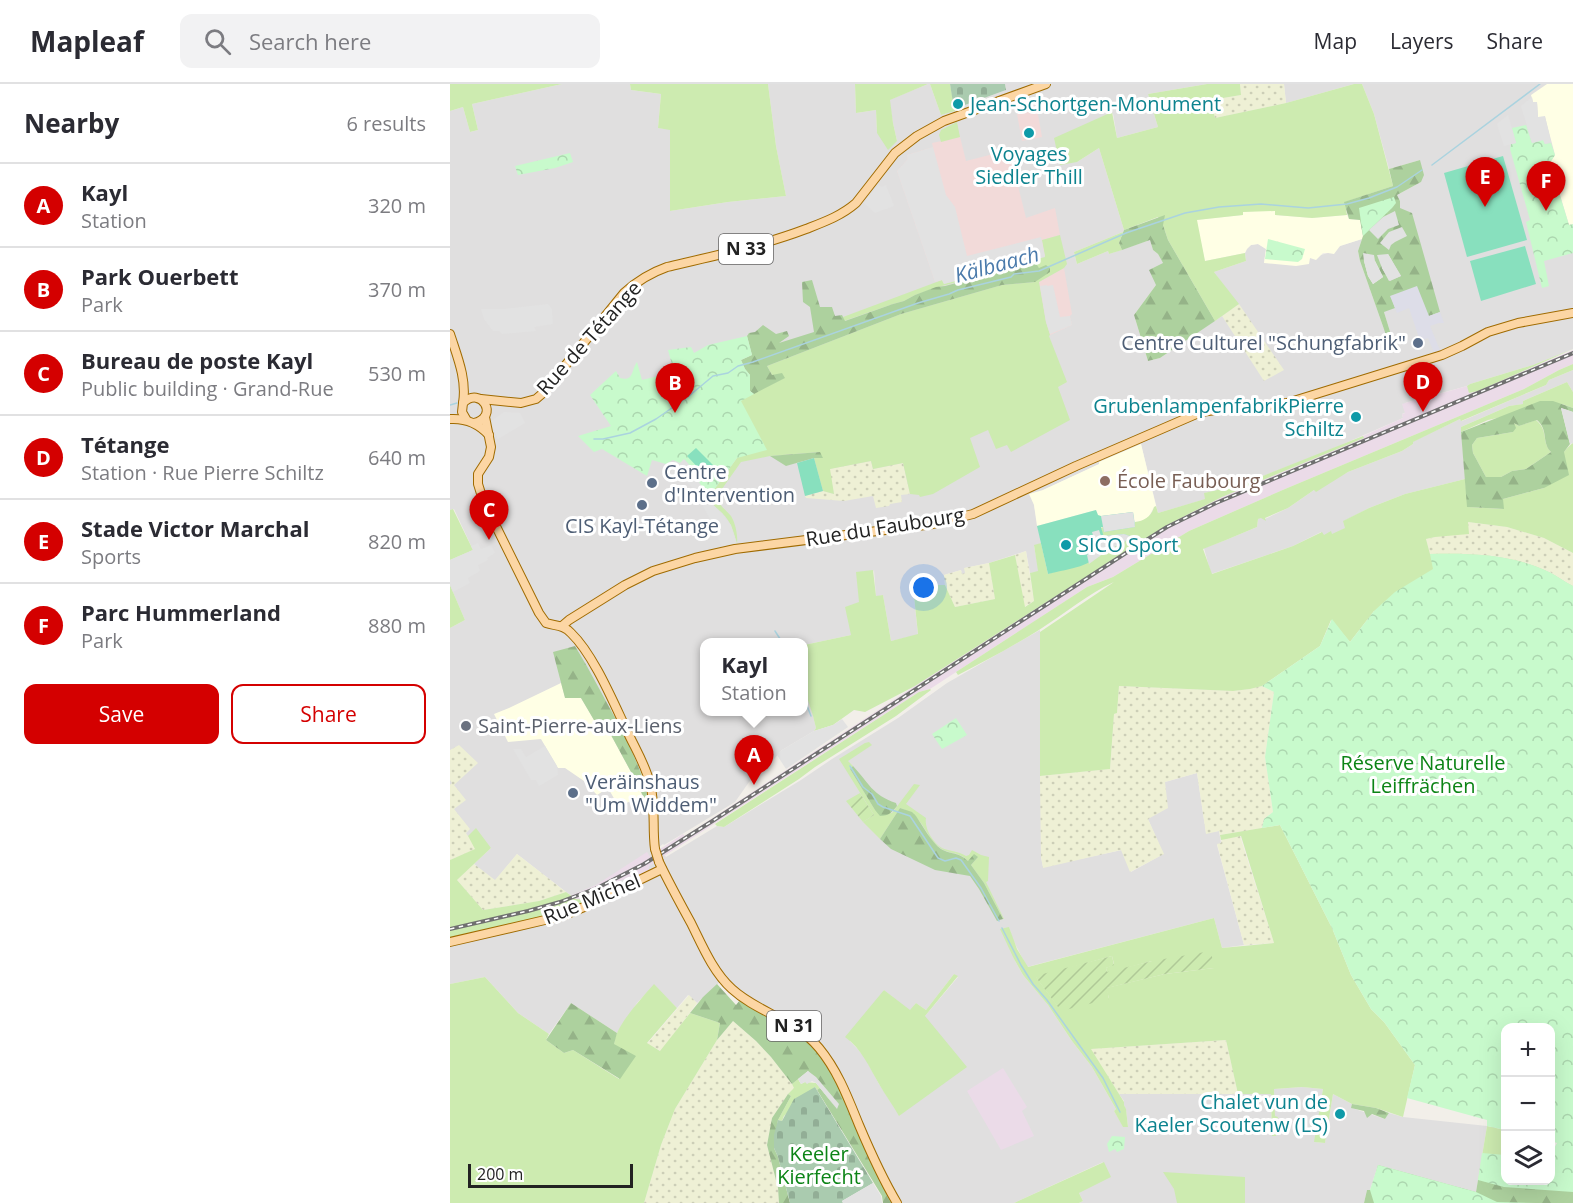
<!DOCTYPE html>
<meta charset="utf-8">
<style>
body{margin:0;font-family:"Open Sans",sans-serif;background:#f2f2f3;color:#2b2b33}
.controls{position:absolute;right:18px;bottom:18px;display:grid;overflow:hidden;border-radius:12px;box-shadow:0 6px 24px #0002}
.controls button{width:54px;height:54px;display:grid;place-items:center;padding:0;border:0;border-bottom:2px solid #e1e1e2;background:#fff;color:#2b2b33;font:30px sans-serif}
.scale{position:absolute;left:18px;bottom:15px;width:165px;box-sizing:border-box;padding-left:6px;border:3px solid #222;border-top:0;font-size:16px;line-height:21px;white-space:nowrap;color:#222;-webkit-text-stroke:4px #fff;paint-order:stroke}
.you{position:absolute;left:474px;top:504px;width:21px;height:21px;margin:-15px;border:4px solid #fff;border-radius:50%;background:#1a73e8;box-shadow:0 0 0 9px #1a73e833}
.badge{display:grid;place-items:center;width:39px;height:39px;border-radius:50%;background:#d40000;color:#fff;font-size:20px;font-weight:700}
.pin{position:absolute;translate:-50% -50px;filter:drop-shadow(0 2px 3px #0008)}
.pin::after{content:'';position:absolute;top:32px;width:21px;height:18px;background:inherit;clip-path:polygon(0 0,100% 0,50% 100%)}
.popup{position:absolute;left:250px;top:554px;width:108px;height:78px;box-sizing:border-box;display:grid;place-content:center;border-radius:12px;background:#fff;filter:drop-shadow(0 2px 4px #0005);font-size:20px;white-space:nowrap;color:#7c7c81}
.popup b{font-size:22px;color:#2b2b33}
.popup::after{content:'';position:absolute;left:50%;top:100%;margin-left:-12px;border:12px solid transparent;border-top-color:#fff}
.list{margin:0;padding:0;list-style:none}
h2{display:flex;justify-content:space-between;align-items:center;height:78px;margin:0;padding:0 24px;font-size:26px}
h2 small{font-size:20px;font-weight:400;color:#7c7c81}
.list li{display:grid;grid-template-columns:39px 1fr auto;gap:18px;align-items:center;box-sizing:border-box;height:84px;padding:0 24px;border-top:2px solid #e1e1e2}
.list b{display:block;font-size:22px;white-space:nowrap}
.list p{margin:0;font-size:20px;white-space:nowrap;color:#7c7c81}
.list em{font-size:20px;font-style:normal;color:#7c7c81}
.actions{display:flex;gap:12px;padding:18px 24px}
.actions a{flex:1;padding:14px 0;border:2px solid #d40000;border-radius:12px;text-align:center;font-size:21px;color:#d40000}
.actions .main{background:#d40000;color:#fff}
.icon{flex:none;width:33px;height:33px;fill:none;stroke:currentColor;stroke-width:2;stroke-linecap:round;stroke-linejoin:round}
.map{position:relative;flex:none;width:1123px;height:1119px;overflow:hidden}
header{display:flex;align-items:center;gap:36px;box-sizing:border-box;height:84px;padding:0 30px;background:#fff;border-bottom:2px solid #e1e1e2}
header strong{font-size:28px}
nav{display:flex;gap:33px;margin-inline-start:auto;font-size:21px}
.search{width:420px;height:54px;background:#f2f2f3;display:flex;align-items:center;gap:15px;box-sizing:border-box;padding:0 21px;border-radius:12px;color:#7c7c81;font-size:22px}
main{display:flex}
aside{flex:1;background:#fff}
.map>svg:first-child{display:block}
.residential{fill:#e0dfdf;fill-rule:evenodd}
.commercial{fill:#f2dad9}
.industrial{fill:#ebdbe8}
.education{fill:#ffffe5}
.farmland{fill:url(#farmland-dots)}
.grass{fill:#cdebb0;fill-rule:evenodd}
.forest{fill:url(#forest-firs);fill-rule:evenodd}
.cemetery{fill:url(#cemetery-stones)}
.park{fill:url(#park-crowns)}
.garden{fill:url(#garden-furrows)}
.pitch{fill:#88e0be}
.parking{fill:#e2e2e2}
.plaza{fill:#dddde8}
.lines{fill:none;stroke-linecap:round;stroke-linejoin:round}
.stream{stroke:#aad3df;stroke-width:1.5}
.major-casing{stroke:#a06b00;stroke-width:10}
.major{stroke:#fcd6a4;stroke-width:8}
.rail-casing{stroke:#707070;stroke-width:4}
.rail{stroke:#fff;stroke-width:1.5;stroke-dasharray:4.5;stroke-linecap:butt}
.major-bridge-casing{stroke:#a06b00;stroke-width:10;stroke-linecap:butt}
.major-bridge{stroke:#fcd6a4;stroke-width:8}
.culture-dot{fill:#0f9aa8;stroke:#fff;stroke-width:2}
.service-dot{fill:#5c6f8a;stroke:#fff;stroke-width:2}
.education-dot{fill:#8d6e63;stroke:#fff;stroke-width:2}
.worship-dot{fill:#6b7280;stroke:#fff;stroke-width:2}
.labels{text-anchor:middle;stroke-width:6;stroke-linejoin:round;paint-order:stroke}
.shield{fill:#fff;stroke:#646464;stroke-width:1.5}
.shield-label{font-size:18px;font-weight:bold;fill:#222}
.culture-label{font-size:20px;fill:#0d838f;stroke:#fff;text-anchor:start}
.street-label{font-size:20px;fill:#222;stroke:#fff}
.service-label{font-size:20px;fill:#4e5e75;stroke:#fff;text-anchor:start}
.education-label{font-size:20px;fill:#785e54;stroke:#fff;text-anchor:start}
.worship-label{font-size:20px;fill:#5b616d;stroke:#fff;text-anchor:start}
.park-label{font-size:20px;fill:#0c8416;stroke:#fff}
.water-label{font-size:21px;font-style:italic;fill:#4a7aab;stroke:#fff}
</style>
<header>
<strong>Mapleaf</strong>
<div class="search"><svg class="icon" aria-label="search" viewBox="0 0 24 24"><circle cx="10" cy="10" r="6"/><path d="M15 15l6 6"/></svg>Search here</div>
<nav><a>Map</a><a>Layers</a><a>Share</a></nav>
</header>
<main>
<aside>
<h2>Nearby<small>6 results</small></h2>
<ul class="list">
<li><span class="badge">A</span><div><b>Kayl</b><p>Station</p></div><em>320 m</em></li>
<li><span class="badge">B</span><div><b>Park Ouerbett</b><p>Park</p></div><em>370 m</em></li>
<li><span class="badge">C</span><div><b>Bureau de poste Kayl</b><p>Public building · Grand-Rue</p></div><em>530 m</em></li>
<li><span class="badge">D</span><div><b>Tétange</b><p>Station · Rue Pierre Schiltz</p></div><em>640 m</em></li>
<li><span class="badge">E</span><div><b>Stade Victor Marchal</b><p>Sports</p></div><em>820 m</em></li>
<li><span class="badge">F</span><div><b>Parc Hummerland</b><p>Park</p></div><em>880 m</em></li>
</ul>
<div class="actions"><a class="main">Save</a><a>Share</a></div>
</aside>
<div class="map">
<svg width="1123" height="1119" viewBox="0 0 1123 1119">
<defs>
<pattern id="farmland-dots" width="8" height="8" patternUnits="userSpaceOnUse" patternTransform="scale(1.5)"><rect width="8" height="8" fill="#eef0d5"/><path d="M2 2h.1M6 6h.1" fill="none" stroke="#ccceb7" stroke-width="1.8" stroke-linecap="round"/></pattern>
<pattern id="forest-firs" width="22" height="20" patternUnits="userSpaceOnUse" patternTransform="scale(1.5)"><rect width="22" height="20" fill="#add19e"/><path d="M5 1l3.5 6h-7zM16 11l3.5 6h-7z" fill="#95b388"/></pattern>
<pattern id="cemetery-stones" width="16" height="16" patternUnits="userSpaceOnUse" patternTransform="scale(1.5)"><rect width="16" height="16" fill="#aacbaf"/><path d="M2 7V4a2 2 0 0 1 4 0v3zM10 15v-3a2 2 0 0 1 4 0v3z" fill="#92ae96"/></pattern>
<pattern id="park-crowns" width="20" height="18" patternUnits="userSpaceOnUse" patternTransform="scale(1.5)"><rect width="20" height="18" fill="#c8facc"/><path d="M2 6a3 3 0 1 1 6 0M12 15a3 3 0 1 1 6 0" fill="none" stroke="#acd6af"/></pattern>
<pattern id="garden-furrows" width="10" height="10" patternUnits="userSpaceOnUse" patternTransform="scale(1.5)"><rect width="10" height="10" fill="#cdebb0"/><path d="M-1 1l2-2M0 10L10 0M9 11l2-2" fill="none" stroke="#b0c997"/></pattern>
</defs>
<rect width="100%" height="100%" fill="#f2efe9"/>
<g class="residential">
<path d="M 112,0 L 180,0 L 181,6 L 211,10 L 208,44 L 220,45 L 220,127 L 278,118 L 336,112 L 326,62 L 318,0 L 405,0 L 406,29 L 426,26 L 427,49 L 447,57 L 443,39 L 439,16 L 478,0 L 480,0 L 491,31 L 504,27 L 504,25 L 556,6 L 555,0 L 757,0 L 698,10 L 708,43 L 667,54 L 663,29 L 627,78 L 649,64 L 674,146 L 673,148 L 624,168 L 627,180 L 658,167 L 659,170 L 700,156 L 703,166 L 708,170 L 713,179 L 706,201 L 684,231 L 698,277 L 710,274 L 788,221 L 764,188 L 796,177 L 795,169 L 796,165 L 801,161 L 808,160 L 816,165 L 814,179 L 860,174 L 878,169 L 890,162 L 912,155 L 908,167 L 910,177 L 942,268 L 946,267 L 934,228 L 950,124 L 950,117 L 947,111 L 971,98 L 970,76 L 939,85 L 924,30 L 912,0 L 1123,0 L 1123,265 L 1083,281 L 1020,300 L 1017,302 L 955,319 L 958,327 L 952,330 L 953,334 L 877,367 L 790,401 L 755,409 L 756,415 L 708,429 L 691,360 L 650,378 L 650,380 L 593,406 L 584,421 L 591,459 L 584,462 L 589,488 L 580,489 L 576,467 L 539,479 L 515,484 L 516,489 L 512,490 L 511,486 L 494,491 L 495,501 L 471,501 L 463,503 L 468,551 L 441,557 L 433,511 L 426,513 L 424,486 L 409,518 L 401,551 L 354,561 L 354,558 L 254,558 L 254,628 L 354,628 L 354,604 L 362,627 L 366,644 L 364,647 L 332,666 L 318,682 L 304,691 L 285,718 L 214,761 L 213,760 L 209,763 L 216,773 L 267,742 L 274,743 L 351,696 L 382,675 L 448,634 L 497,599 L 590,546 L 591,773 L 593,783 L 672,766 L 681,788 L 713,770 L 698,735 L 715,698 L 747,689 L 756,749 L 769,747 L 771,759 L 767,761 L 794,861 L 772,864 L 764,834 L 577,883 L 563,856 L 559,843 L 564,875 L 573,891 L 598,921 L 622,957 L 642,983 L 666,1025 L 664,1027 L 673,1042 L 678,1042 L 676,1026 L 674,1021 L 674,1017 L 669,1010 L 821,1010 L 822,1052 L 825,1052 L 828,1033 L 825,1033 L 824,1005 L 852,1003 L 873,1005 L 865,1058 L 875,1059 L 883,1010 L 902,1020 L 902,1024 L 935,1035 L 939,1029 L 953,1033 L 1037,1042 L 1026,1108 L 928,1081 L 920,1106 L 917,1106 L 914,1119 L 629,1119 L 633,1117 L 629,1109 L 653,1078 L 564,1119 L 443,1119 L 383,992 L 364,965 L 350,951 L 273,895 L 247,919 L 238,911 L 227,924 L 204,901 L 187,919 L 167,949 L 121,919 L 99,950 L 68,929 L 35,893 L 0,900 L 0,856 L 131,815 L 127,815 L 116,808 L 67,770 L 45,797 L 24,780 L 41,764 L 18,752 L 0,776 L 0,544 L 15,536 L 0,501 L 0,476 L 23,466 L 4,425 L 0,426 L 0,27 L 13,23 L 20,48 L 28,46 L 22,20 ZM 504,890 L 508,893 L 475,932 L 450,1032 L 429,1000 L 414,972 L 400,957 L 434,906 L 460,927 L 466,919 L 476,926 Z"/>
<polygon points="834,0 904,0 836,19"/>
<polygon points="1123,286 1123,308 1117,298 1073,317 1074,320 1059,322 1011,343 1015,395 955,410 919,424 894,437 896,444 882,451 873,451 871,448 843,462 761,490 754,464 776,456 807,443 808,435 811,433 815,435 838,424 864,406 898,388 952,367 963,360 962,358 1010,335 1012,337 1096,301 1099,296"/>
</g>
<g class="commercial">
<polygon points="587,25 592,53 572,57 567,30"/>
<polygon points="510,53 516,77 559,66 576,134 605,124 610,151 592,156 595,173 485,198 447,87 458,75 457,71 483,63 482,59"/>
<polygon points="614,184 622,230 620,232 622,241 600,251 596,238 589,198"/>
</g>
<g class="industrial">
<polygon points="1123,266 1123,280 1109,286 1074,305 835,405 739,447 663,493 637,503 480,605 469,608 214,772 210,765 233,750 235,752 465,602 717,441 772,413 913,354 913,352 953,334 952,330 955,329 952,320 982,311 985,311 1017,302 1020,309 1028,306"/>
<polygon points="197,768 204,779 199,782 198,787 180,795 177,794 127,815 0,842 117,813 146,801"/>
<polygon points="553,984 577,1023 572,1027 584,1052 551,1066 517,1007"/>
</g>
<g class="education">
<polygon points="1097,0 1123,0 1123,140 1119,141 1100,78 1105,71 1095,33 1088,33 1087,18 1083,18 1081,11"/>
<polygon points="805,127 825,127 825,131 862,134 897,131 899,135 910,136 913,152 912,155 890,162 884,170 878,169 873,169 866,176 860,174 859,180 846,182 814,179 816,165 808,160 801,161 797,165 795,169 755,177 746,136 793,131 793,128"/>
<polygon points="691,360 706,422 704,423 699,432 695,436 685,438 683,428 651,432 648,432 646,426 587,442 584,421 579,410 593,406 649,380 649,378"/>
<polygon points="111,599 115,613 131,614 146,639 155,640 187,699 192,711 169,723 158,704 147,711 134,697 115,684 108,684 91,655 58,658 44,630 59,624"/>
</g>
<g class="farmland">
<polygon points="790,0 834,0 836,19 765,34 761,16 791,11"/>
<polygon points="789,220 834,286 814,297 772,232"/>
<polygon points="421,377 423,385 453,379 460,410 451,411 452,418 440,420 439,422 426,424 423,412 394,417 356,414 355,412 373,407 384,410 379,385"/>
<polygon points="1018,438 1057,443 1094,454 1123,469 1123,502 1100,488 1077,479 1046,472 1015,470 980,470 976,455 985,453"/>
<polygon points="576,467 584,517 574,523 565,471"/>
<polygon points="539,479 545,515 505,523 495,501 494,491 511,486 512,490 515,489 514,484"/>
<polygon points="669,602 783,607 800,605 812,602 824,608 815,673 823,728 814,735 812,744 770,751 769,747 756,750 747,689 715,698 718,724 698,735 714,770 680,788 671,766 593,784 591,773 590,692 660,685 664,630 667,629"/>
<polygon points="9,661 28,679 4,701 16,716 4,725 20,745 16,749 26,765 0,776 0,701 2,699 0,696 0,666"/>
<polygon points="790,752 824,859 794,861 767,760 771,759 772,755"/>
<polygon points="67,770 116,808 89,817 33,826 7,796 24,780 45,796"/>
<polygon points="239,911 247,919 211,967 197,960"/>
<polygon points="283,937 306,957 321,973 345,1004 338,1010 322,1034 317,1061 328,1104 329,1119 194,1119 211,1061 225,1025 267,956"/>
<polygon points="776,956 788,1010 669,1010 640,965"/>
</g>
<g class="grass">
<polygon points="0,0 112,0 22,20 28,46 20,48 13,23 0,27"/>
<polygon points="180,0 318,0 326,62 336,112 278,118 220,127 220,46 208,44 211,10 181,6"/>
<polygon points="405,0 478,0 440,16 443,39 447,57 438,66 427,49 426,26 406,29"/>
<polygon points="480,0 500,0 505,27 491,31"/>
<polygon points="757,0 790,0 791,11 761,16 765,34 836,19 904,0 912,0 924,30 943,102 895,118 897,131 862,134 825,131 825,127 793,128 793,131 747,136 755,177 795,169 796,177 764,188 789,220 765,237 718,156 713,141 708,133 674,146 649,64 627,78 610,81 604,54 662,28 667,54 708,43 698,10"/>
<polygon points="507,38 510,53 491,58 489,51 491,46"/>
<polygon points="673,148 669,159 672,166 659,170 658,167 627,180 624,168"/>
<path d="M 610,151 L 617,180 L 614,184 L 589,198 L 596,238 L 600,251 L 599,252 L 617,298 L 608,303 L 620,336 L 561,368 L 557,361 L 546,365 L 538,346 L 520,354 L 530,383 L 483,410 L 470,413 L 469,411 L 460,410 L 453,379 L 423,385 L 421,377 L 380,385 L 384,410 L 373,407 L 364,374 L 370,368 L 320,372 L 291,378 L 267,412 C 269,422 275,425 281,432 C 286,440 288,453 287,460 C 284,449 281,437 272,429 C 267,424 262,421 258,414 L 287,374 L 291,316 L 334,294 L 322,291 L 317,282 L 451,230 L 552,201 L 585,198 L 589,184 L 584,178 L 492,202 L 465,211 L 454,217 L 443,220 L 394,237 L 393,233 L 492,196 L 494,200 L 595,172 L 592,156 Z"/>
<polygon points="1123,265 1028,307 1019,309 1017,302 1020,300 1083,281"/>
<path d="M 1123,280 L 1123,286 L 1099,296 L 1096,301 L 1011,337 L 1010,335 L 963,358 L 963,360 L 952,367 L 898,388 L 866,408 L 864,406 L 838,424 L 815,434 L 816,437 L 811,434 L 808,435 L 807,443 L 776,456 L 753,465 L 762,490 L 843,462 L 872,448 L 874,451 L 881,447 L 882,450 L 895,444 L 893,437 L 919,424 L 955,410 L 1015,395 L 1018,423 L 1053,425 L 1053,415 L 1094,404 C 1102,390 1110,368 1123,359 L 1123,469 L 1094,454 L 1057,443 L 1018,438 L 1019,450 L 985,453 L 976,455 L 980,470 C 1020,469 1062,470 1099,488 C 1107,492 1115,498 1123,502 L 924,527 L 900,558 L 881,536 L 870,562 L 812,602 L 800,605 L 783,607 L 669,602 L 667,629 L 664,630 L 660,685 L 590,692 L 590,548 L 664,498 C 638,510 614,530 589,546 C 563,562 536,577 508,591 L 506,588 L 637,503 L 663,493 L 739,447 L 835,405 L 1074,305 L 1109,286 Z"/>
<polygon points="1117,298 1123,308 1123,324 1112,320 1038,336 1011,348 1011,343 1059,322 1073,320 1073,317"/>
<path d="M 1086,336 C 1099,347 1091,357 1101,368 L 1076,385 L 1062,387 L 1051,393 L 1036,393 L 1023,369 L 1022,361 L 1027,354 L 1063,348 L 1064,339 L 1069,342 Z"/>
<path d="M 913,352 L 914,354 L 772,413 L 717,441 L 465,602 L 415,628 L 404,626 L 383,641 L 364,647 L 366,644 L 363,632 L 354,604 L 354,561 L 401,551 L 395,523 L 409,518 L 406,488 L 423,486 L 426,512 L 433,511 L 441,557 L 468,550 L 463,503 L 471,501 L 495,501 L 505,523 L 545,515 L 539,479 L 565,471 L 575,523 L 584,517 L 580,489 L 588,487 L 584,461 L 591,459 L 598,490 L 650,472 L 655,463 L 666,465 L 665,462 L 679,452 L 674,450 L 655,452 L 656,457 L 654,457 L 651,444 L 653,443 L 654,447 L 685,443 L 685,438 C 694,437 701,433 704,423 L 706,422 L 708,429 L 755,415 L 754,409 L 790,401 Z"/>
<polygon points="3,425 23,466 0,476 0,426"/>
<polygon points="0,501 15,536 0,544"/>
<polygon points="480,605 481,606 446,632 365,683 349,695 274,743 267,742 265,740 469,608"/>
<path d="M 419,658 L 422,661 L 398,677 L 403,682 L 400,685 L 425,726 L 442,729 L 464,700 L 470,701 L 456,720 L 476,734 C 474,744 483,759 492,764 C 498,767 508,767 516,772 L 519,771 L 522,766 L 531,771 L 539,773 L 538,797 L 536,798 L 554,835 L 553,835 L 534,799 L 521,781 L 528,773 L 518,777 C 507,766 498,771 489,763 C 472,749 475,732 450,724 L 430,755 L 413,738 L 424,731 L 389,675 L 415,659 Z"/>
<path d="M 830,741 L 882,844 L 901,891 L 921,925 L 934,938 L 965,981 L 953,1033 L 926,1024 L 902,1020 L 883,1010 L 875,1059 L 864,1058 L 873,1005 L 852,1003 L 824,1005 L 825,1032 L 828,1033 L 826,1052 L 822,1052 L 821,1010 L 788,1010 L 776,956 L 641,965 L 674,1018 L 674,1021 L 676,1025 L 678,1043 L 673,1043 L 664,1027 L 666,1025 L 642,983 L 622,957 L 598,921 L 573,891 L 564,875 L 550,845 L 559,843 L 567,865 L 578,883 L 764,834 L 772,864 L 824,859 L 791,752 L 771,756 L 770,751 ZM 662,872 L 664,880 L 656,884 L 657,889 L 702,877 L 764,884 L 715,890 L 656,904 L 659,914 L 607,921 L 586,893 Z"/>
<polygon points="26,744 41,764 7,796 33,826 89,817 116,808 126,815 135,816 135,820 115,828 0,856 0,776 25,765 18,752"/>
<path d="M 504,890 L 508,892 L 475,932 L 517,983 L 449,1032 C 443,1021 435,1011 429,1000 C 419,983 412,965 395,953 L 434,906 L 460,926 L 466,919 L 476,926 Z"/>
<path d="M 35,893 L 68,929 L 99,950 L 96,956 L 114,969 L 123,966 L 169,995 C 168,984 164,972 164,961 C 164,943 192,914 204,900 L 227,924 L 197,959 L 210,967 L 240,929 L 270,939 L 267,956 L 225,1025 L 211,1061 L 194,1119 L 0,1119 L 0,900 Z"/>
<polygon points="348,995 351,1000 355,998 366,999 370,1004 367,1006 365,1003 334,1032 332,1037 328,1036 341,1012 338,1010 344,1004 342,1000"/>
<polygon points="1037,1042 1055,1046 1055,1088 1028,1096"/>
<polygon points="654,1078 661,1093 629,1109 633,1117 629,1119 564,1119"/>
<polygon points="713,1088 795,1093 795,1119 727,1119 724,1105"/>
</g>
<g class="forest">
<path d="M 970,76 L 974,91 L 971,98 L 947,111 L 950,117 L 950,124 L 962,129 L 990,228 L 979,232 L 941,212 L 945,224 L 934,228 L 946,267 L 942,268 L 910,177 L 908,167 L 913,152 L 910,136 L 899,135 L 894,118 L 943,102 L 939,85 ZM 938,170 L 951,192 L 940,197 L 932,184 ZM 914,177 L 925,177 L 933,193 L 923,200 L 918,192 Z"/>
<polygon points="715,131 713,141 718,156 765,237 710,274 698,277 684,231 706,201 699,186 713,179 708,170 703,166 700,156 672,166 669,159 674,146"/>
<polygon points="585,178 589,184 596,181 600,184 600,188 585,198 552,201 451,230 317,282 322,291 332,289 335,294 304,310 300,307 300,291 295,285 291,276 302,271 297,252 299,249 305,248 313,241 326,250 337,247 339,252 329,259 364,248 360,223 353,218 352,198 362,196 370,223 382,223 385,232 392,231 395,237 443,220 454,217 465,211 486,203 495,202"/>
<path d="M 1090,317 L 1103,317 L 1123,324 L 1123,328 L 1111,324 L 1120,360 L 1114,368 L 1119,391 L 1094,404 L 1053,415 L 1054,425 L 1017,423 L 1011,348 ZM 1087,336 C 1099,347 1091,357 1101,368 L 1076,385 L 1062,387 L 1051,393 L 1036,393 L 1023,369 L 1022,361 L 1027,354 L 1063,348 L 1066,344 L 1064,339 L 1069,342 Z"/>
<polygon points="370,368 373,374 364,374 336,382 320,372"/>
<path d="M 125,562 C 141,588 155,616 170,643 C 183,670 197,696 199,725 L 187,699 L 155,640 L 148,643 L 131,614 L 115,614 L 103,568 Z"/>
<path d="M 403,682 C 419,699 422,711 446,719 L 447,722 C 442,728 439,732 430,732 L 425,726 L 400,685 Z"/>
<path d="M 450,724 L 462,728 L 466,732 C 472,741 482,759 491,765 C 501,771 507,767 518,777 L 524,770 L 528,773 L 521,781 L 534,799 L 553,835 L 547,837 L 529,805 L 520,792 L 485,786 L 441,765 L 430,755 Z"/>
<path d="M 267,900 L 286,921 L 290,916 C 316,930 345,943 365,965 C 376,979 384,994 392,1010 L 443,1119 L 433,1119 L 432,1112 L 367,1006 L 370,1004 L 386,1024 L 358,987 L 342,1000 L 321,973 L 306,957 L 283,937 L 267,956 L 270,939 L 240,929 L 253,913 Z"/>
<polygon points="121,919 167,949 164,960 186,972 170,995 123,966 114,969 96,956"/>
<polygon points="338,1010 341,1012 328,1036 324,1064 328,1073 340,1119 329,1119 328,1104 317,1061 322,1034"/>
<polygon points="902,1020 926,1024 939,1029 935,1035 922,1030 917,1034 914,1027 901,1024"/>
<polygon points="928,1081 1026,1108 1028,1096 1042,1089 1056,1096 1100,1096 1123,1083 1123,1119 914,1119 917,1106 921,1106"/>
</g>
<g class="cemetery">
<polygon points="500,0 555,0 556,6 504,25"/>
<polygon points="365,1003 423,1099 392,1117 393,1119 340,1119 328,1073 324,1064 324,1051 328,1036 332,1037 344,1015"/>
</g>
<g class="park">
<polygon points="1076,41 1082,59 1093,56 1095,60 1101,59 1105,71 1100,79 1119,141 1123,140 1123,169 1094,177 1099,202 1092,204 1076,138 1080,136 1060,65 1061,60 1066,59 1062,44"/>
<polygon points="120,69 123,78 105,84 68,91 65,82"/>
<polygon points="944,113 946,119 942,124 913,152 909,124"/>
<polygon points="818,155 855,165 852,175 848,178 815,175"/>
<path d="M 297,252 L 302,271 L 291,276 L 295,285 L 300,291 L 300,307 L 304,310 L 291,317 L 317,366 L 287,374 L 258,414 C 250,399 239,383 223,376 L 216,380 L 202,376 L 197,392 L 152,365 L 144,368 L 128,352 L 161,342 L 140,311 L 166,287 L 170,294 C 184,298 181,286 187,278 L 192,296 L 224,288 L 218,266 L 241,263 L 244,269 L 258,261 Z"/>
<path d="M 980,470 C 1020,469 1062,470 1099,488 C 1107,492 1115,498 1123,502 L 1123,1108 L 1054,1103 L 1028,1096 L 1032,1069 L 1055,1071 L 1056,1096 L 1100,1096 L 1101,1070 L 1107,1059 L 1101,1057 L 1100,944 L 1056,944 L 1055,1046 L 1037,1042 L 1037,1036 L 957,1014 L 965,981 L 934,938 L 921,925 L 901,891 L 882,844 L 830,741 L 812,744 L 814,735 L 823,728 L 815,673 L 824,608 L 812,602 L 870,562 L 882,535 L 900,558 L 924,527 L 945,508 L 983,485 Z"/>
<polygon points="506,634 517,651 492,665 482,650"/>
<polygon points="662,1052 675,1053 674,1065 667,1068 665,1065 659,1068 657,1060"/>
<polygon points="928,1081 1026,1108 1047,1118 1086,1119 924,1119 920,1106"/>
</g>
<g class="garden">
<polygon points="410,709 424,731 413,738 396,717"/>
<polygon points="761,867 764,884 715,890 657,904 659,915 611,927 585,892 662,872 664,881 656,884 657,888 702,877"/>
</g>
<g class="pitch">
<polygon points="1053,72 1077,156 1017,173 994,89"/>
<polygon points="1075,162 1086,200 1031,217 1020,177"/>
<polygon points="246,364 264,382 254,390 237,372"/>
<polygon points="364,374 373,407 355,412 347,379"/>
<path d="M 646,426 L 648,431 L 651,432 L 683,428 L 685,443 L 654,448 L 653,443 L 651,443 L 655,457 L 656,456 L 655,452 L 674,450 L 680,452 L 671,462 L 665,462 L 666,465 L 658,467 L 657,463 L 655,463 C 642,484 621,484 598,490 L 587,442 Z"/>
</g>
<g class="parking">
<polygon points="1082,13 1083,18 1087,18 1088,33 1095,32 1101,58 1095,60 1093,56 1082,59 1071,22"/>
<polygon points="1058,31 1066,59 1054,62 1047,40"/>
<polygon points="483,63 496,111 505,123 517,172 591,153 595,173 494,200 492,196 485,198 447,87 458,75 457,71"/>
<polygon points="428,101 432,103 436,101 444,122 425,129 414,119"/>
<polygon points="945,127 949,141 938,145 928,155 919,146 933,133"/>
<polygon points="952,143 957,152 945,158 941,161 939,166 930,159 939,148"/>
<polygon points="913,169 924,171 925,177 933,193 923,200 918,192 914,177"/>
<polygon points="938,170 951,192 939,197 932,184 927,171"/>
<polygon points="597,201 597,202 603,201 610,233 620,232 622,241 600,250 596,238 590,202"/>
<polygon points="98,220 102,225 103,240 84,243 86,247 52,250 49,247 43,247 34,235 31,225 53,225"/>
<polygon points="1111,324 1123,328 1123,359 1120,360"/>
<polygon points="54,328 70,329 75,339 48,355 40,338"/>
<polygon points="234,375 250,392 248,396 261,419 272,429 281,441 287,460 272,464 263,441 245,407 227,387 222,400 218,398 225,377 230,379"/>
<polygon points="683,428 685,443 654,448 651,432"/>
<polygon points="649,446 653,458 656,457 655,452 674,450 680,452 671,462 665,462 666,465 658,467 657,463 655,463 650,472 639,480 637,471 646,462 642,448"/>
<polygon points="28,459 31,465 41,461 45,469 37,474 38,476 28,481 30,487 18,494 20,499 3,508 0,501 0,476 23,466 21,462"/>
<polygon points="392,635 398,643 336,685 327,671 332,666 364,647 383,641"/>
<polygon points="95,662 107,682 108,691 89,702 86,696 81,696 63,665 71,665 76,673"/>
<polygon points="358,987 366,993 389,1020 387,1025 366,999 362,997 357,1000 355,998 351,1000 348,995"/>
<polygon points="423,1099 431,1112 432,1119 393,1119 392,1117"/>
</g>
<polygon class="plaza" points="967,202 979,232 990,228 994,239 989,239 980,242 992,271 986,273 978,254 970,257 959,224 947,229 940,212"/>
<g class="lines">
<g class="stream">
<polyline points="982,81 1090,0"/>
<polyline points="0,321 7,319"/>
<polyline points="144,355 153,355 180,349 206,335 239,312 263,292 278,289 288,282 303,278 468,219 499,210 508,206 561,193 564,190 589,187 676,149 735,129 769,123 811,120 858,124 897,120 919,114 947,103 972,86"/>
<polyline points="325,547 332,558"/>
<polyline points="354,614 361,632"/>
<polyline points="400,682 413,703 422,710 428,720 433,723 460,732 488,774 495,777 506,774 511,776 531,804 549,837"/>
<polyline points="552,844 571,881 583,900 597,916 653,994 670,1028"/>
</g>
<defs>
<g id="major">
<path d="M 0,250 C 7,272 17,295 13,319"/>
<path d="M 31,315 L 71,319 L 86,315 L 93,309 L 174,209 C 187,197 200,189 217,183 C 264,172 311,162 356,145 C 374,138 391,132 406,119 L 445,69 L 467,52 L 494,37 L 596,0"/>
<path d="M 35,333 L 41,363 L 39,373 L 28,390 L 28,400 L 33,416 L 89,529 L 96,539 C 105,542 114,541 121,549 C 144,571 164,620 178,649 C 186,666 196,682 200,700 C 206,721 202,744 205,765"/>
<path d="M 0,335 C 16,334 28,339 39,351"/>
<path d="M 16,335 L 12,328 L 13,319 C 31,301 50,333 24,339"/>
<polyline points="112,542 119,536 175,501 203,487 245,474 285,465 483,440 523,430 626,382 751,328 773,325 837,319 992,271 1012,262 1038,248 1068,239 1123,229"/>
<path d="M 209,778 C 219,799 230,819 241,839 C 252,861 263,888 282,905 C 308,929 345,935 369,964 C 388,987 398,1014 409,1041 C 420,1067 432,1094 447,1119"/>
<polyline points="0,858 112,832 134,823 212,785"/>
</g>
</defs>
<use href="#major" class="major-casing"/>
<use href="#major" class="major"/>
<defs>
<polyline id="rail" points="0,845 78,827 110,818 147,804 194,780 264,736 679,467 717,443 766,419 1123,269"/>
</defs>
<use href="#rail" class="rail-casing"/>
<use href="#rail" class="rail"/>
<defs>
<polyline id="major-bridge" points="205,765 209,778"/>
</defs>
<use href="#major-bridge" class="major-bridge-casing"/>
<use href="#major-bridge" class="major-bridge"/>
</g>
<g class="culture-dot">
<circle cx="508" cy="20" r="6"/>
<circle cx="579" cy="49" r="6"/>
<circle cx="906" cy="333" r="6"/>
<circle cx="616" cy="461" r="6"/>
<circle cx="890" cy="1030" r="6"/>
</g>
<g class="service-dot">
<circle cx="968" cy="259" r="6"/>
<circle cx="202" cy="399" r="6"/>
<circle cx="192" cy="421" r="6"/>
<circle cx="123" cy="709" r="6"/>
</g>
<circle class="education-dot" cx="655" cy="397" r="6"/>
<circle class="worship-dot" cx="16" cy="642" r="6"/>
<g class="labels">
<g class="shield">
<rect x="269" y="150" width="54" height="30" rx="4.5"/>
<rect x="317" y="927" width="54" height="30" rx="4.5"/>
</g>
<g class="shield-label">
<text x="296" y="171">N 33</text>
<text x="344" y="948">N 31</text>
</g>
<g class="culture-label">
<text x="520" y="27">Jean-Schortgen-Monument</text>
<text x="579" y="77" text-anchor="middle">Voyages<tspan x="579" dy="23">Siedler Thill</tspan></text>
<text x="894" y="329" text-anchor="end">GrubenlampenfabrikPierre<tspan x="894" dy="23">Schiltz</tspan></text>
<text x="628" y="468">SICO Sport</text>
<text x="878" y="1025" text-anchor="end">Chalet vun de<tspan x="878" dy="23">Kaeler Scoutenw (LS)</tspan></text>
</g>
<g class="street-label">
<text transform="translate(139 254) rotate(-48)" y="7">Rue de Tétange</text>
<text transform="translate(435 443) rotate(-9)" y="7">Rue du Faubourg</text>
<text transform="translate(142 815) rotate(-22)" y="7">Rue Michel</text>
</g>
<g class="service-label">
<text x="956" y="266" text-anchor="end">Centre Culturel "Schungfabrik"</text>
<text x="214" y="395">Centre<tspan x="214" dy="23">d'Intervention</tspan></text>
<text x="192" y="449" text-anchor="middle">CIS Kayl-Tétange</text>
<text x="135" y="705">Veräinshaus<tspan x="135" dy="23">"Um Widdem"</tspan></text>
</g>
<g class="education-label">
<text x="667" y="404">École Faubourg</text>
</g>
<g class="worship-label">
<text x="28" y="649">Saint-Pierre-aux-Liens</text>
</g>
<g class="park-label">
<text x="973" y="686">Réserve Naturelle<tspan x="973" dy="23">Leiffrächen</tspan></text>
<text x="369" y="1077">Keeler<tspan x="369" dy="23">Kierfecht</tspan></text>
</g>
<g class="water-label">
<text transform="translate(547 181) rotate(-15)" y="7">Kälbaach</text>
</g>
</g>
</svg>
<div class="controls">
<button>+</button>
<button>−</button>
<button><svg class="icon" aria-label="layers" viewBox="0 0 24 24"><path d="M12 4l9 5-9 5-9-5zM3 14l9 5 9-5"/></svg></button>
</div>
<div class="scale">200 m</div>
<div class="you"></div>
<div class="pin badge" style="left:304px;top:701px">A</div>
<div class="popup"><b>Kayl</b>Station</div>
<div class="pin badge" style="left:225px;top:329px">B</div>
<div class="pin badge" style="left:39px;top:456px">C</div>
<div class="pin badge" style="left:973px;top:328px">D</div>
<div class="pin badge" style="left:1035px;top:123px">E</div>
<div class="pin badge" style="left:1096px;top:127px">F</div>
</div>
</main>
